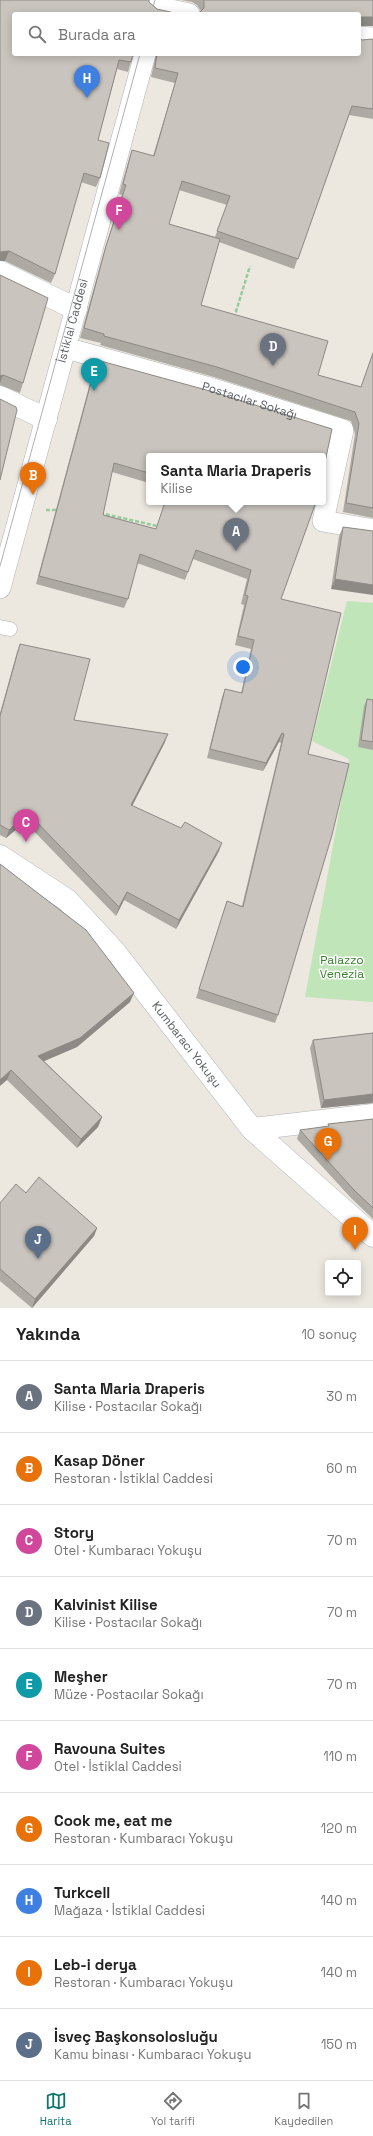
<!DOCTYPE html>
<html lang="tr">
<meta charset="utf-8">
<style>
body{margin:0;font-family:"Space Grotesk",sans-serif;background:#f2f2f2;color:#222}
.controls{position:absolute;right:12px;bottom:12px;display:grid;overflow:hidden;border-radius:4px;box-shadow:0 2px 10px #0003}
.controls button{width:36px;height:36px;display:grid;place-items:center;padding:0;border:0;border-bottom:1px solid #e0e0e0;background:#fff;color:#222;font:20px sans-serif}
.you{position:absolute;left:243px;top:667px;width:14px;height:14px;margin:-10px;border:3px solid #fff;border-radius:50%;background:#1a73e8;box-shadow:0 0 0 6px #1a73e833}
.badge{display:grid;place-items:center;width:26px;height:26px;border-radius:50%;background:#0f766e;color:#fff;font-size:13px;font-weight:700}
.pin{position:absolute;translate:-50% -33px;filter:drop-shadow(0 1px 2px #0008)}
.pin::after{content:'';position:absolute;top:21px;width:14px;height:12px;background:inherit;clip-path:polygon(0 0,100% 0,50% 100%)}
.popup{position:absolute;left:146px;top:453px;width:180px;height:52px;box-sizing:border-box;display:grid;place-content:center;border-radius:4px;background:#fff;filter:drop-shadow(0 1px 3px #0005);font-size:13px;white-space:nowrap;color:#767676}
.popup b{font-size:15px;color:#222}
.popup::after{content:'';position:absolute;left:50%;top:100%;margin-left:-8px;border:8px solid transparent;border-top-color:#fff}
.list{margin:0;padding:0;list-style:none}
h2{display:flex;justify-content:space-between;align-items:center;height:52px;margin:0;padding:0 16px;font-size:17px}
h2 small{font-size:13px;font-weight:400;color:#767676}
.list li{display:grid;grid-template-columns:26px 1fr auto;gap:12px;align-items:center;box-sizing:border-box;height:72px;padding:0 16px;border-top:1px solid #e0e0e0}
.list b{display:block;font-size:15px;white-space:nowrap}
.list p{margin:0;font-size:13px;white-space:nowrap;color:#767676}
.list em{font-size:13px;font-style:normal;color:#767676}
.icon{flex:none;width:22px;height:22px;fill:none;stroke:currentColor;stroke-width:2;stroke-linecap:round;stroke-linejoin:round}
.map{position:relative;flex:none;width:373px;height:1308px;overflow:hidden}
.search{position:absolute;background:#fff;box-shadow:0 2px 10px #0003;left:12px;right:12px;top:12px;height:44px;display:flex;align-items:center;gap:10px;box-sizing:border-box;padding:0 14px;border-radius:4px;color:#767676;font-size:15px}
.sheet{height:772px;background:#fff}
nav{display:flex;justify-content:space-around;align-items:center;box-sizing:border-box;height:56px;border-top:1px solid #e0e0e0;background:#fff;font-size:11px;color:#767676}
nav a{display:grid;justify-items:center;gap:2px}
nav .on{color:#0f766e}
.map>svg:first-child{display:block}
.green{fill:#c0e5b9}
.lines{fill:none;stroke-linecap:round;stroke-linejoin:round}
.service-casing{stroke:#b0b4b8;stroke-width:15}
.pedestrian-casing{stroke:#b0b4b8;stroke-width:22}
.minor-casing{stroke:#b0b4b8;stroke-width:23}
.path{stroke:#95cc9c;stroke-width:2.5;stroke-dasharray:4 2;stroke-linecap:butt}
.service{stroke:#fff;stroke-width:14}
.pedestrian{stroke:#fff;stroke-width:21}
.minor{stroke:#fff;stroke-width:22}
.tram{stroke:#afb0b1;stroke-width:1}
.wall{fill:#ada9a3;fill-rule:evenodd}
.shaded-wall{fill:#8d8985}
.building{fill:#c9c4be;stroke:#8d8985}
.labels{text-anchor:middle;stroke-width:3;stroke-linejoin:round;paint-order:stroke}
.street-label{font-size:12px;fill:#585d61;stroke:#fff}
.park-label{font-size:12px;fill:#38812f;stroke:#fff}
</style>
<div class="map">
<svg width="373" height="1308" viewBox="0 0 373 1308">
<rect width="100%" height="100%" fill="#ece7df"/>
<polygon class="green" points="347,601 373,603 373,1002 305,997 349,759 312,741"/>
<g class="lines">
<defs>
<polyline id="service" points="0,627 10,629"/>
<g id="pedestrian">
<polyline points="157,7 189,14"/>
<polyline points="359,37 373,38"/>
<path id="s1" d="M 66,348 L 210,388 L 343,430 L 323,521 L 373,530"/>
<path id="s2" d="M 0,588 L 145,54"/>
</g>
<g id="minor">
<polyline points="0,272 76,309"/>
<polyline points="0,397 46,419"/>
<path id="s3" d="M 0,856 L 67,900 L 115,952 L 252,1129 L 373,1236"/>
<polyline points="252,1129 373,1115"/>
</g>
</defs>
<use href="#service" class="service-casing"/>
<use href="#pedestrian" class="pedestrian-casing"/>
<use href="#minor" class="minor-casing"/>
<g class="path">
<polyline points="234,318 250,266"/>
<polyline points="46,510 59,510"/>
<polyline points="100,513 157,526"/>
</g>
<use href="#service" class="service"/>
<use href="#pedestrian" class="pedestrian"/>
<use href="#minor" class="minor"/>
<g class="tram">
<polyline points="151,14 155,0"/>
<polyline points="0,566 140,54"/>
</g>
</g>
<g class="wall">
<polygon points="181,0 373,0 373,26 359,26 359,14 201,11 197,5 192,2"/>
<polygon points="14,14 133,54 128,72 117,69 98,140 100,178 96,187 81,182 55,274 51,283 5,261"/>
<path d="M 373,39 L 373,119 L 349,115 L 294,269 L 219,242 L 201,305 L 318,375 L 361,387 L 373,352 L 373,518 L 343,512 L 355,434 L 351,421 L 214,377 L 100,345 L 101,343 L 80,338 L 103,255 L 122,195 L 119,194 L 129,159 L 132,150 L 153,156 L 175,83 L 151,77 L 156,54 L 359,54 L 362,40 ZM 179,190 L 227,205 L 215,237 L 169,224 Z"/>
<polygon points="0,275 23,383 20,393 0,385"/>
<polygon points="97,360 149,456 149,483 112,472 103,515 156,529 316,502 281,599 308,754 278,1015 275,1023 196,998 227,901 242,906 281,743 279,742 263,771 207,758 222,697 225,689 241,693 251,649 235,645 244,605 241,604 247,579 193,559 185,580 137,563 128,599 124,608 36,584 94,368"/>
<polygon points="343,527 373,531 331,589 339,536"/>
<polygon points="20,644 74,720 165,742 132,806 219,851 176,929 124,900 116,916 25,822 6,838 0,835 0,713 17,652"/>
<polygon points="367,699 373,700 373,750 358,747 364,706"/>
<polygon points="0,864 130,1002 77,1047 44,1061 102,1117 98,1127 77,1148 7,1080"/>
<polygon points="373,1033 373,1103 321,1108 310,1048 313,1040"/>
<polygon points="373,1119 373,1219 351,1198 297,1139 300,1130 328,1127 328,1124"/>
<polygon points="26,1193 97,1228 94,1236 32,1308 0,1281 0,1203"/>
</g>
<g class="shaded-wall">
<rect x="359" y="17" width="14" height="9"/>
<polygon points="9,251 5,261 0,261 0,252"/>
<polygon points="3,375 0,383 0,376"/>
<polygon points="335,579 373,585 373,595 331,589"/>
<polygon points="282,733 279,742 263,771 266,763"/>
<polygon points="168,734 165,742 128,814 131,805"/>
<polygon points="28,813 25,822 6,838 9,830"/>
<polygon points="222,843 219,851 176,929 179,920"/>
<polygon points="127,892 124,900 116,916 119,907"/>
<polygon points="134,993 130,1002 77,1047 35,1065 38,1056"/>
<polygon points="11,1070 7,1080 0,1086 0,1080"/>
<polygon points="373,1094 373,1100 372,1103 321,1108 324,1100"/>
<polygon points="102,1117 98,1127 77,1148 81,1139"/>
<polygon points="97,1228 94,1236 32,1308 35,1299"/>
</g>
<g class="building">
<polygon points="0,0 149,0 149,2 157,9 179,14 14,14 14,54 133,54 131,62 119,60 98,140 109,143 100,178 84,173 55,274 9,251 0,252"/>
<polygon points="203,0 373,0 373,17 359,17 359,14 198,14 204,8 204,1"/>
<polygon points="359,38 362,40 373,39 373,109 352,106 298,259 217,231 230,196 182,181 169,224 220,239 201,305 328,341 318,375 361,387 373,353 373,508 346,503 359,424 355,412 217,367 104,336 104,334 84,328 106,246 126,185 123,184 132,150 154,156 178,73 155,68 157,54 359,54"/>
<polygon points="0,275 48,298 23,383 3,375 0,376"/>
<polygon points="97,360 210,391 332,429 323,471 323,456 149,456 149,473 114,463 103,515 156,529 165,502 316,502 281,599 341,613 308,754 349,764 332,835 278,1015 199,989 227,901 243,907 284,734 282,733 266,763 210,749 225,689 242,693 254,640 238,636 248,596 245,595 251,570 196,550 188,572 140,554 128,599 39,576"/>
<polygon points="0,399 16,407 17,410 0,480"/>
<polygon points="343,527 373,531 373,585 335,579"/>
<polygon points="20,644 90,659 74,720 168,734 131,805 181,828 185,822 222,843 179,920 127,892 119,907 28,813 9,830 0,825 0,716"/>
<polygon points="367,699 373,700 373,742 361,740"/>
<polygon points="0,864 86,930 134,993 80,1038 38,1056 102,1117 81,1139 11,1070 0,1080"/>
<polygon points="373,1033 373,1094 324,1100 313,1040"/>
<polygon points="373,1119 373,1208 354,1190 300,1130 329,1126 328,1124"/>
<polygon points="39,1177 97,1228 35,1299 0,1269 0,1203 16,1184 26,1193"/>
</g>
<g class="labels">
<g class="street-label">
<text dy="4" stroke="none"><textPath href="#s2" startOffset="277">İstiklal Caddesi</textPath></text>
<text dy="4" stroke="none"><textPath href="#s1" startOffset="191">Postacılar Sokağı</textPath></text>
<text dy="4" stroke="none"><textPath href="#s3" startOffset="268">Kumbaracı Yokuşu</textPath></text>
</g>
<g class="park-label">
<text x="342" y="964">Palazzo<tspan x="342" dy="14">Venezia</tspan></text>
</g>
</g>
</svg>
<div class="controls">
<button><svg class="icon" aria-label="locate" viewBox="0 0 24 24"><circle cx="12" cy="12" r="6"/><path d="M12 2v4M12 18v4M2 12h4M18 12h4"/></svg></button>
</div>
<div class="you"></div>
<div class="pin badge" style="left:236px;top:551px;background:#6b7280">A</div>
<div class="popup"><b>Santa Maria Draperis</b>Kilise</div>
<div class="pin badge" style="left:33px;top:495px;background:#e8710a">B</div>
<div class="pin badge" style="left:26px;top:842px;background:#d1479c">C</div>
<div class="pin badge" style="left:273px;top:366px;background:#6b7280">D</div>
<div class="pin badge" style="left:94px;top:391px;background:#0f9aa8">E</div>
<div class="pin badge" style="left:119px;top:230px;background:#d1479c">F</div>
<div class="pin badge" style="left:328px;top:1161px;background:#e8710a">G</div>
<div class="pin badge" style="left:87px;top:98px;background:#3f7fe0">H</div>
<div class="pin badge" style="left:355px;top:1250px;background:#e8710a">I</div>
<div class="pin badge" style="left:38px;top:1259px;background:#5c6f8a">J</div>
<div class="search"><svg class="icon" aria-label="search" viewBox="0 0 24 24"><circle cx="10" cy="10" r="6"/><path d="M15 15l6 6"/></svg>Burada ara</div>
</div>
<section class="sheet">
<h2>Yakında<small>10 sonuç</small></h2>
<ul class="list">
<li><span class="badge" style="background:#6b7280">A</span><div><b>Santa Maria Draperis</b><p>Kilise · Postacılar Sokağı</p></div><em>30 m</em></li>
<li><span class="badge" style="background:#e8710a">B</span><div><b>Kasap Döner</b><p>Restoran · İstiklal Caddesi</p></div><em>60 m</em></li>
<li><span class="badge" style="background:#d1479c">C</span><div><b>Story</b><p>Otel · Kumbaracı Yokuşu</p></div><em>70 m</em></li>
<li><span class="badge" style="background:#6b7280">D</span><div><b>Kalvinist Kilise</b><p>Kilise · Postacılar Sokağı</p></div><em>70 m</em></li>
<li><span class="badge" style="background:#0f9aa8">E</span><div><b>Meşher</b><p>Müze · Postacılar Sokağı</p></div><em>70 m</em></li>
<li><span class="badge" style="background:#d1479c">F</span><div><b>Ravouna Suites</b><p>Otel · İstiklal Caddesi</p></div><em>110 m</em></li>
<li><span class="badge" style="background:#e8710a">G</span><div><b>Cook me, eat me</b><p>Restoran · Kumbaracı Yokuşu</p></div><em>120 m</em></li>
<li><span class="badge" style="background:#3f7fe0">H</span><div><b>Turkcell</b><p>Mağaza · İstiklal Caddesi</p></div><em>140 m</em></li>
<li><span class="badge" style="background:#e8710a">I</span><div><b>Leb-i derya</b><p>Restoran · Kumbaracı Yokuşu</p></div><em>140 m</em></li>
<li><span class="badge" style="background:#5c6f8a">J</span><div><b>İsveç Başkonsolosluğu</b><p>Kamu binası · Kumbaracı Yokuşu</p></div><em>150 m</em></li>
</ul>
</section>
<nav>
<a class="on"><svg class="icon" aria-label="map" viewBox="0 0 24 24"><path d="M3 6l6-2 6 2 6-2v14l-6 2-6-2-6 2zM9 4v14M15 6v14"/></svg>Harita</a>
<a><svg class="icon" aria-label="directions" viewBox="0 0 24 24"><path d="M12 3l9 9-9 9-9-9zM9 14v-3h6M13 9l2 2-2 2"/></svg>Yol tarifi</a>
<a><svg class="icon" aria-label="saved" viewBox="0 0 24 24"><path d="M7 4h10v16l-5-4-5 4z"/></svg>Kaydedilen</a>
</nav>
